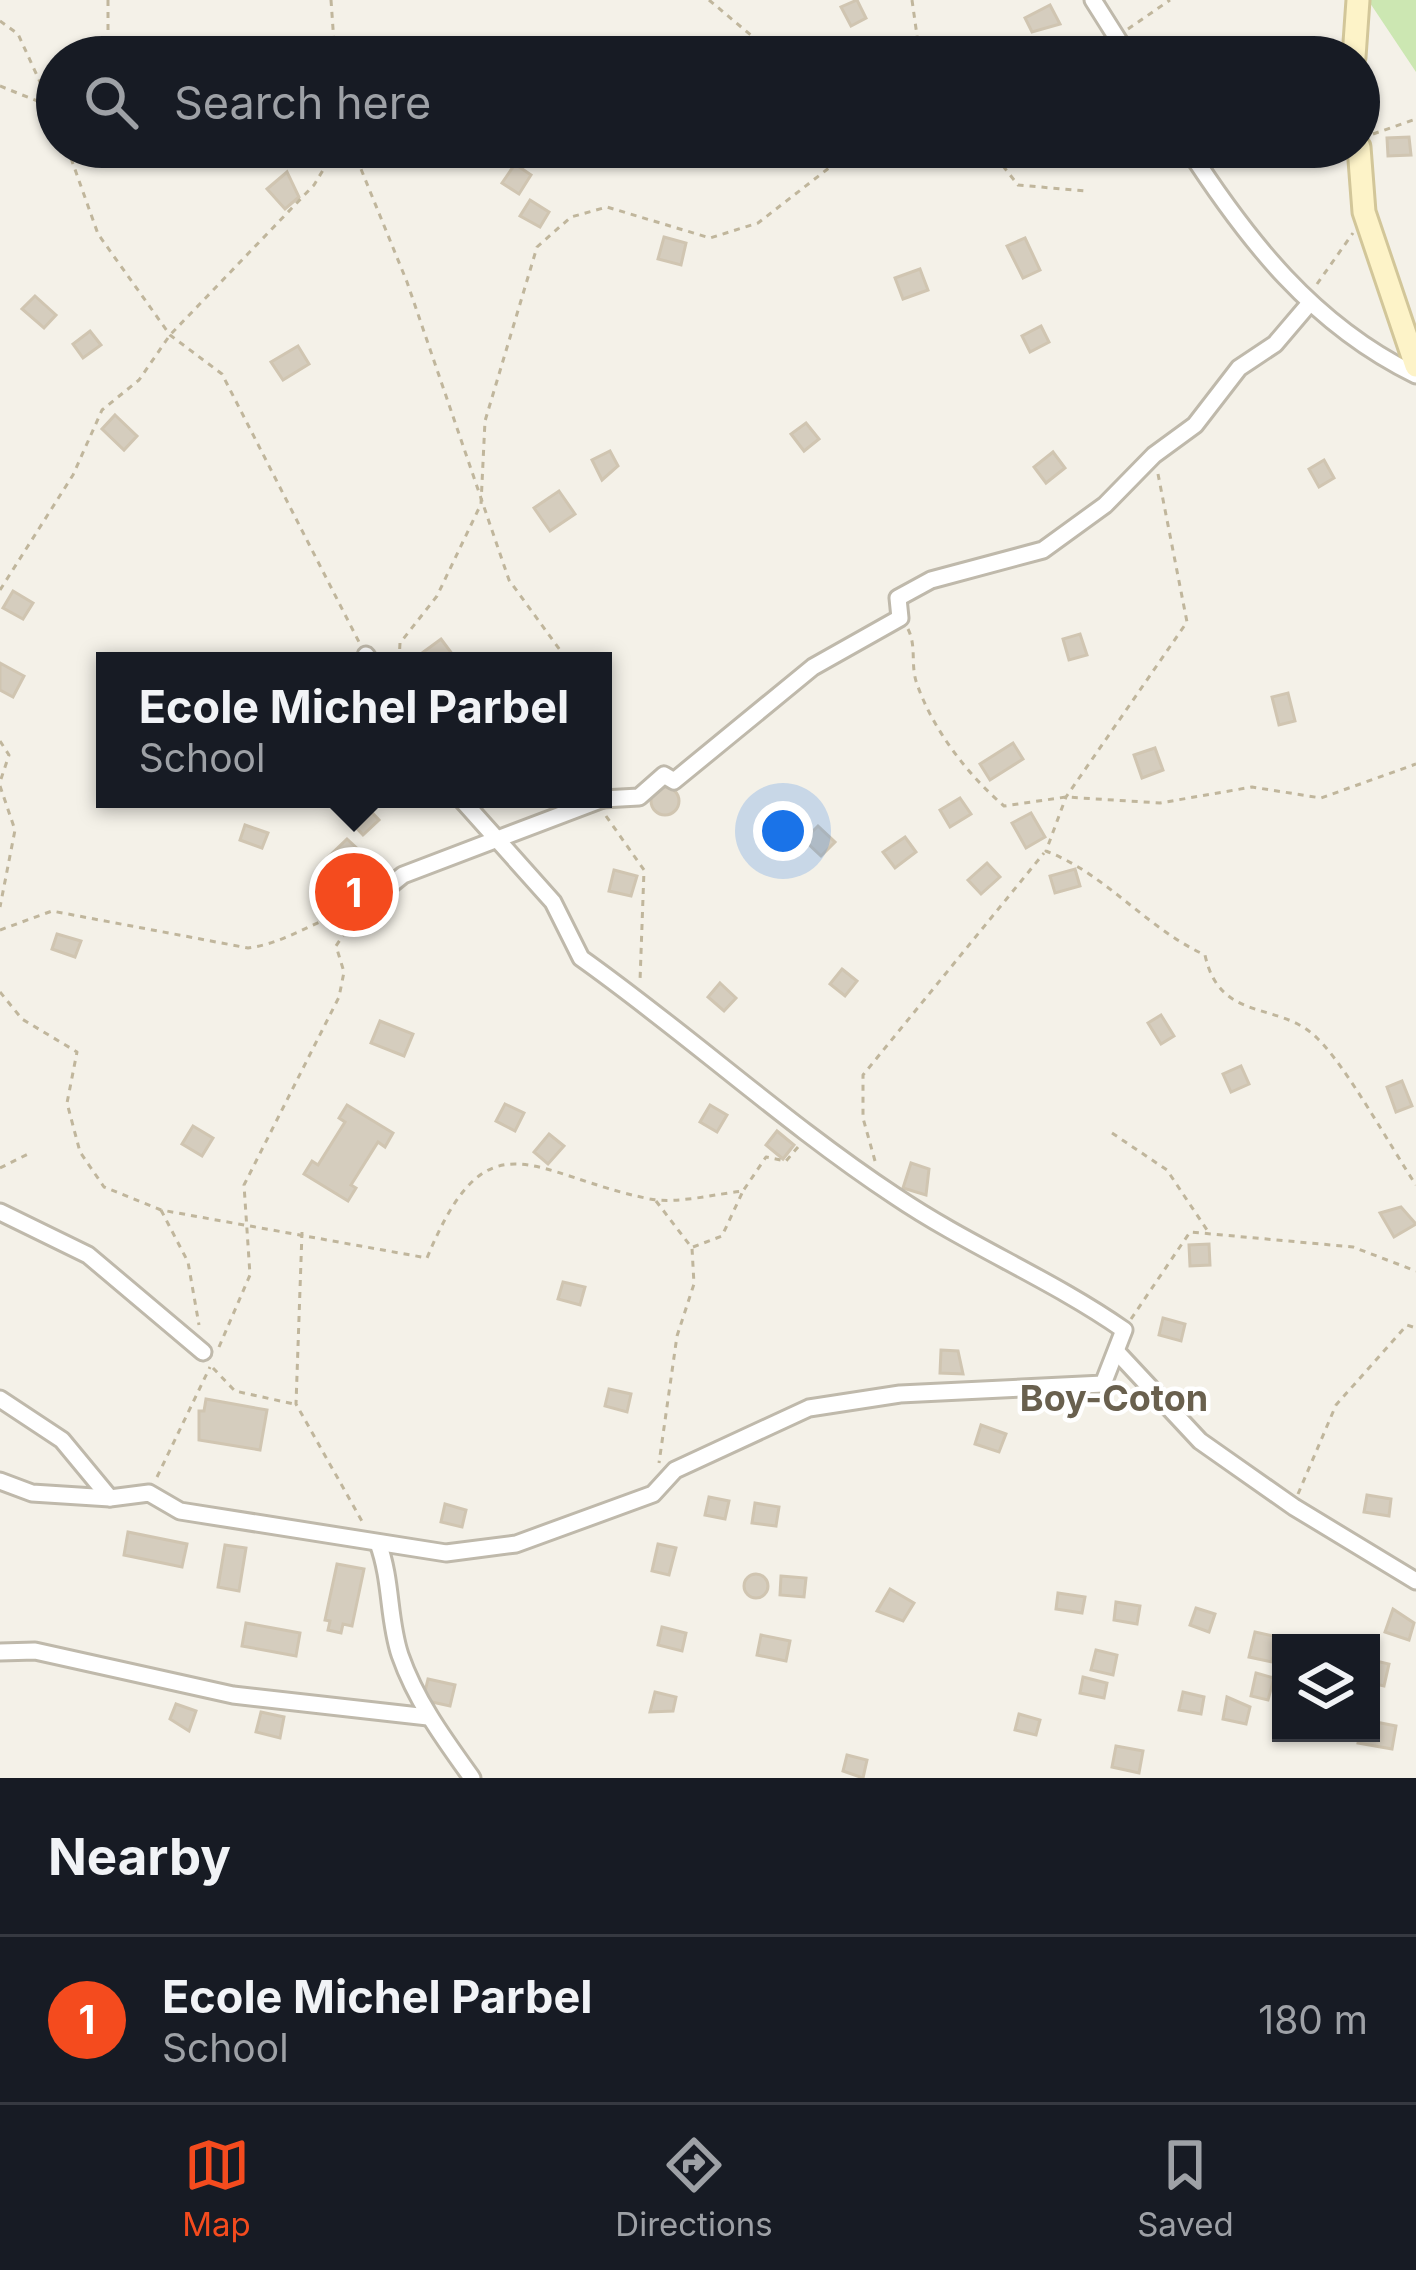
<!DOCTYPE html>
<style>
body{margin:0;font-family:Inter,sans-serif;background:#20242c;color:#f1f3f6}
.controls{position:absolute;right:36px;bottom:36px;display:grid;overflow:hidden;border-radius:0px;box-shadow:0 3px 9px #0004}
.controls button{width:108px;height:108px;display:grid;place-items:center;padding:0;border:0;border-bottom:3px solid #363941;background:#171b24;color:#f1f3f6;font:60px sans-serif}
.you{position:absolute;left:783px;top:831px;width:42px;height:42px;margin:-30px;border:9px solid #fff;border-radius:50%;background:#1a73e8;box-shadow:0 0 0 18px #1a73e833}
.badge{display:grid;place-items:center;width:78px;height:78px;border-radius:50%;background:#f44b1e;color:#fff;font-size:39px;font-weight:700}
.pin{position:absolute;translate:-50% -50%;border:6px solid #fff;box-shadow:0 3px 12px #0006}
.popup{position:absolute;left:96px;top:652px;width:516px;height:156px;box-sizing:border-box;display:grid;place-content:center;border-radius:0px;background:#171b24;filter:drop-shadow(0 3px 9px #0005);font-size:39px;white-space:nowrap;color:#9ea1a6}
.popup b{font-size:45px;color:#f1f3f6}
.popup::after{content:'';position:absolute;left:50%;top:100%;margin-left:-24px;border:24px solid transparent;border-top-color:#171b24}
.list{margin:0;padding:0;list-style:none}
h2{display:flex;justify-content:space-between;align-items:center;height:156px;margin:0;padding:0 48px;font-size:51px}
h2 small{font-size:39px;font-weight:400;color:#9ea1a6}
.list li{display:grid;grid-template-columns:78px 1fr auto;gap:36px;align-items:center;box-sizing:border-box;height:168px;padding:0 48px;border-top:3px solid #363941}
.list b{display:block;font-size:45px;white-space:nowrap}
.list p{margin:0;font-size:39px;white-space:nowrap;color:#9ea1a6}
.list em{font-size:39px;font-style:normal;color:#9ea1a6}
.icon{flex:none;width:66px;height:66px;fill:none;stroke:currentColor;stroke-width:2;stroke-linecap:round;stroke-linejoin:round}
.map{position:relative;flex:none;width:1416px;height:1778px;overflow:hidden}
.search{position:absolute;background:#171b24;box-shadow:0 3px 9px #0004;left:36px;right:36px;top:36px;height:132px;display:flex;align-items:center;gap:30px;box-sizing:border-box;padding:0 42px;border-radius:66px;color:#9ea1a6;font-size:45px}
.sheet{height:324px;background:#171b24}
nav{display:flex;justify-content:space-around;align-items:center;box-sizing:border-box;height:168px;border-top:3px solid #363941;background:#171b24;font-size:33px;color:#9ea1a6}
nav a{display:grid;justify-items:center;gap:6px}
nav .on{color:#f44b1e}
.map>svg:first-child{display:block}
.green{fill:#cce7b2}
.building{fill:#d5cdbe;stroke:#d0c5b1;stroke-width:3}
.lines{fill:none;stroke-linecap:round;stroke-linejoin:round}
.minor-casing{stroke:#bfb9ab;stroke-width:21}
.secondary-casing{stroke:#d2c699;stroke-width:27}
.path{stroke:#c0b69c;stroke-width:3;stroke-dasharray:6 6;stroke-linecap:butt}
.minor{stroke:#fff;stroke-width:15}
.secondary{stroke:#fdf3c8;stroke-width:21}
.labels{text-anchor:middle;stroke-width:9;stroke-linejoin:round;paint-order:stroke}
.neighbourhood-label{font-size:36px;font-weight:bold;fill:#69604e;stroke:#fff}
</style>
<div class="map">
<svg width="1416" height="1778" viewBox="0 0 1416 1778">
<rect width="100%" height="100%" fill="#f4f1e8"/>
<polygon class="green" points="1368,0 1416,0 1416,72"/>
<g class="building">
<polygon points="857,0 866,18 851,26 841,7"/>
<polygon points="1050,5 1060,24 1032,32 1025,18"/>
<polygon points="1409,137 1411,155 1388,156 1387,138"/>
<polygon points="515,164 531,175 519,194 502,183"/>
<polygon points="287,172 299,197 285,209 267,189"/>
<polygon points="530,200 549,212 540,227 520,216"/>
<polygon points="664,237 686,243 681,265 658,259"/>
<polygon points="1025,238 1040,270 1023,278 1007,246"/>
<polygon points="920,269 928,290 903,299 895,278"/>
<polygon points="35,296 56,315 44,328 22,309"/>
<polygon points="1041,326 1049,342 1030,352 1022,336"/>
<polygon points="90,331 101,345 83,358 73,344"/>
<polygon points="298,346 309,364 283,380 271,362"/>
<polygon points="115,415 137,436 124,450 102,429"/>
<polygon points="806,423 819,439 804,451 791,434"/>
<polygon points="610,451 618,466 602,480 592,460"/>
<polygon points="1053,452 1065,468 1046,483 1034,467"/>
<polygon points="1324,460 1334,478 1319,487 1309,469"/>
<polygon points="559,491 575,514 550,531 534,508"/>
<polygon points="13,591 33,603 23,619 3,608"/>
<polygon points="1080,634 1087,655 1069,660 1063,639"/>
<polygon points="441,639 453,655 429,661 422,653"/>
<polygon points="0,663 24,676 13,697 0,690"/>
<polygon points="1288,693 1295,721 1279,725 1272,697"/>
<polygon points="1013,743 1023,759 990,780 980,764"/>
<polygon points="1155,748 1163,770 1142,778 1134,755"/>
<circle cx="665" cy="801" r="14"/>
<polygon points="960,798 971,814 950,827 940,810"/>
<polygon points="364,804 379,820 363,835 348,819"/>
<polygon points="1031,813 1045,837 1026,848 1012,823"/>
<polygon points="245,825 268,833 262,848 240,840"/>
<polygon points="818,826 835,842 821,856 804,840"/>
<polygon points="905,837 916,852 895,868 883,852"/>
<polygon points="347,839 361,852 338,874 325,860"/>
<polygon points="987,863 1000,877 981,894 968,880"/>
<polygon points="1075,869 1080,886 1055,893 1050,876"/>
<polygon points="614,870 637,876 631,896 609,891"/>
<polygon points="57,934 81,941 75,957 52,949"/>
<polygon points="842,969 857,981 845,996 830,984"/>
<polygon points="720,983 736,998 724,1011 708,997"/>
<polygon points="1161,1015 1174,1036 1161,1044 1148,1023"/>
<polygon points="380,1021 413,1034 404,1056 371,1043"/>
<polygon points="1241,1066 1249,1084 1231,1092 1223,1074"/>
<polygon points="1402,1081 1412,1106 1396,1112 1387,1087"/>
<polygon points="505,1104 524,1113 515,1131 496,1121"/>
<polygon points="347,1105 393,1133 385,1147 378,1142 351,1185 356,1188 348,1201 304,1174 312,1161 318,1165 345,1122 339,1118"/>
<polygon points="710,1105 727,1115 717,1132 700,1122"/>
<polygon points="193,1126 213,1138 202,1156 182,1144"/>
<polygon points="777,1131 794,1145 783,1159 766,1145"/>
<polygon points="549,1134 564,1146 548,1164 534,1152"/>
<polygon points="911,1163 929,1169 926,1195 903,1188"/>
<polygon points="1401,1207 1416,1224 1394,1237 1380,1213"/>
<polygon points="1209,1244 1210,1265 1190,1266 1189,1245"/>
<polygon points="563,1282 585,1287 580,1305 558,1299"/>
<polygon points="1163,1318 1185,1324 1181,1341 1159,1335"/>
<polygon points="941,1350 958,1351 963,1374 940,1373"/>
<polygon points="609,1389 631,1394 627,1412 605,1406"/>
<polygon points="206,1399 267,1410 260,1450 199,1440 199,1411 204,1411"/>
<polygon points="981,1425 1006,1434 999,1452 975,1444"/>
<polygon points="1367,1495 1391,1499 1389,1516 1364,1512"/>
<polygon points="709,1497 729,1501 725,1519 705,1515"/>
<polygon points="755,1503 779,1507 776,1526 752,1523"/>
<polygon points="445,1504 466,1510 462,1527 441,1522"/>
<polygon points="128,1532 187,1544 182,1567 124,1555"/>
<polygon points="658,1544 676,1548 669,1575 652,1571"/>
<polygon points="225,1545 246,1548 239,1591 218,1587"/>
<polygon points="337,1564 364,1569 352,1626 343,1624 341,1633 328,1630 330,1621 325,1620"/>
<circle cx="756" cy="1586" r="12"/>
<polygon points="781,1576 806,1578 804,1597 780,1595"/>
<polygon points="890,1589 914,1603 903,1621 877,1611"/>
<polygon points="1058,1593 1085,1597 1082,1613 1056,1609"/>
<polygon points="1116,1602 1140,1606 1137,1624 1114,1620"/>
<polygon points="1196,1608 1215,1614 1209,1632 1190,1625"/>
<polygon points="1393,1609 1414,1623 1409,1640 1385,1632"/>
<polygon points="246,1623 300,1633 296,1656 242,1646"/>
<polygon points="662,1627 686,1633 682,1651 658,1645"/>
<polygon points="1255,1632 1278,1637 1272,1662 1249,1657"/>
<polygon points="761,1635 790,1641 786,1661 757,1655"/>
<polygon points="1096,1650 1117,1655 1113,1675 1091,1670"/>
<polygon points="1372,1660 1389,1664 1384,1686 1371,1683"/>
<polygon points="1256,1673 1274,1678 1268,1700 1251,1696"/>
<polygon points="1083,1677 1107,1683 1104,1698 1080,1693"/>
<polygon points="428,1679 455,1685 450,1706 423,1700"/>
<polygon points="655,1692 676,1697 673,1711 650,1712"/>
<polygon points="1183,1692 1204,1697 1201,1714 1179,1710"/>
<polygon points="1227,1697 1250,1707 1246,1724 1223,1719"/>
<polygon points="176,1704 196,1711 189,1731 170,1719"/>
<polygon points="261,1712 284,1717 280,1738 256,1732"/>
<polygon points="1019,1714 1040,1720 1036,1735 1015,1730"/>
<polygon points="1371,1721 1396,1726 1392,1749 1358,1743 1360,1733 1371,1733"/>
<polygon points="1116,1746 1143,1751 1139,1773 1112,1767"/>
<polygon points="847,1755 867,1760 863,1778 843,1771"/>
</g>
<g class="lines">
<defs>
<g id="minor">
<polyline points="1093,0 1129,57"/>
<path d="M 1187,147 C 1247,240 1313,325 1416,375"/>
<polyline points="366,655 370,661"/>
<polyline points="603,799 639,797 664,775 674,781 813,667 900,618 898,598 931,580 1043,550 1105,505 1154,455 1195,425 1239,368 1275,344 1309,304"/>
<polyline points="362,908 403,875 603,799"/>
<polyline points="0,1212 88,1255 203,1352"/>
<polyline points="1117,1352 1200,1441 1294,1507 1416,1581"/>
<polyline points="0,1399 62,1440 110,1498"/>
<path d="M 0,1481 L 32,1493 L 110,1498 L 149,1493 L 180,1511 L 446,1553 L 516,1544 L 653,1494 L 675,1470 L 809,1408 L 900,1394 L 1103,1384 L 1124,1330 C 1051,1279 969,1246 895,1196 C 786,1124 688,1034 581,958 L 553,902 L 461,799"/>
<path d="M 378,1543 C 392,1581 388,1619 400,1655 C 416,1701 444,1739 472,1778"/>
<polyline points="0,1652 35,1651 233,1695 428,1717"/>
</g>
<g id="secondary">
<polyline points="1354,57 1358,0"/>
<polyline points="1359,147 1364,212 1416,366"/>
</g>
</defs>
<use href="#minor" class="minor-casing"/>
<use href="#secondary" class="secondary-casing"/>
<g class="path">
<polyline points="108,0 108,57"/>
<polyline points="331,0 335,57"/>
<polyline points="709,0 765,47 795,47 815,57"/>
<polyline points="912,0 920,57"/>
<polyline points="0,21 18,34 57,119"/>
<polyline points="1128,29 1170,0"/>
<polyline points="0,86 52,107"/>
<polyline points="1373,134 1416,119"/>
<polyline points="67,147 98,234 170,335 222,374 359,642"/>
<polyline points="352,147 407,282 509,580 568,661"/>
<polyline points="988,147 1018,185 1085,191"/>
<polyline points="1317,284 1353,233"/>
<path d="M 1158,474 L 1187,622 L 1066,797 L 1046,851 C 1106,874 1146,928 1205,955 C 1220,1024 1279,1000 1317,1038 C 1347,1067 1390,1146 1416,1185"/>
<polyline points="0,590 73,475 102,410 139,380 170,335 314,185 337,147"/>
<path d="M 908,629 C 917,647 910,665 917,684 C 933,730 968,775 1004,806 L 1066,797 L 1160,803 L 1252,787 L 1321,798 L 1416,764"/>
<polyline points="399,661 400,643 437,596 481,504 485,421 537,247 571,217 607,207 710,238 758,223 856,147"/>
<polyline points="0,741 9,755 0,782"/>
<polyline points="0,786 15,830 0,907"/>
<polyline points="606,816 644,870 640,981"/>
<path d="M 0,930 L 52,911 L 248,948 C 286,943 313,921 349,911"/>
<path d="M 0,992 L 22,1019 L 77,1052 L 67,1103 L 80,1152 L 104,1187 L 161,1210 L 427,1258 C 488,1110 531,1175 650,1199 C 678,1204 715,1194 743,1191 L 766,1157 L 786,1161 L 798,1147"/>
<polyline points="1112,1133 1167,1170 1207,1230"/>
<polyline points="875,1161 863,1118 863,1075 1044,853"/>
<polyline points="0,1168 28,1154"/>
<polyline points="656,1201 692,1248 694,1284 677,1336 659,1463"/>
<polyline points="161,1210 188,1262 199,1325"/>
<polyline points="302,1232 296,1404 363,1523"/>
<polyline points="693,1247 722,1236 743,1191"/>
<polyline points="1131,1319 1190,1232 1353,1247 1416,1271"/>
<polyline points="219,1347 250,1275 244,1185 339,997 344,972 336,946 354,919"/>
<polyline points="213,1368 235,1391 294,1404"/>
<polyline points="157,1477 210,1367"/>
<polyline points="1298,1494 1336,1405 1407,1325 1416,1328"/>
</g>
<use href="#minor" class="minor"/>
<use href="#secondary" class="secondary"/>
</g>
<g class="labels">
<g class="neighbourhood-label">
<text x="1114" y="1411">Boy-Coton</text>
</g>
</g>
</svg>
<div class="controls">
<button><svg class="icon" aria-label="layers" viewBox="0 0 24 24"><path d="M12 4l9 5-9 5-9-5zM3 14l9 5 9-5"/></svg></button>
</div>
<div class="you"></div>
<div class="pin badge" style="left:354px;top:892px">1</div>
<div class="popup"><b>Ecole Michel Parbel</b>School</div>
<div class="search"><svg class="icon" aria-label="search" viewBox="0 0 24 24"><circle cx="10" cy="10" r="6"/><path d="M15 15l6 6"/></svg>Search here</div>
</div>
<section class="sheet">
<h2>Nearby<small></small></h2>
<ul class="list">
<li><span class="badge">1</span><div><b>Ecole Michel Parbel</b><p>School</p></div><em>180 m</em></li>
</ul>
</section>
<nav>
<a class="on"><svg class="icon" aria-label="map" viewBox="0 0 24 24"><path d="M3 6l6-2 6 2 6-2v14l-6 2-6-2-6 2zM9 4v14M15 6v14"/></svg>Map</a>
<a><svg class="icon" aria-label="directions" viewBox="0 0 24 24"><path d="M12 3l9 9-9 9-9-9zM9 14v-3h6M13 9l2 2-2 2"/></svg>Directions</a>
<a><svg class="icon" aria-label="saved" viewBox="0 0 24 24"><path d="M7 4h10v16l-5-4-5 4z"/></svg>Saved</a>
</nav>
